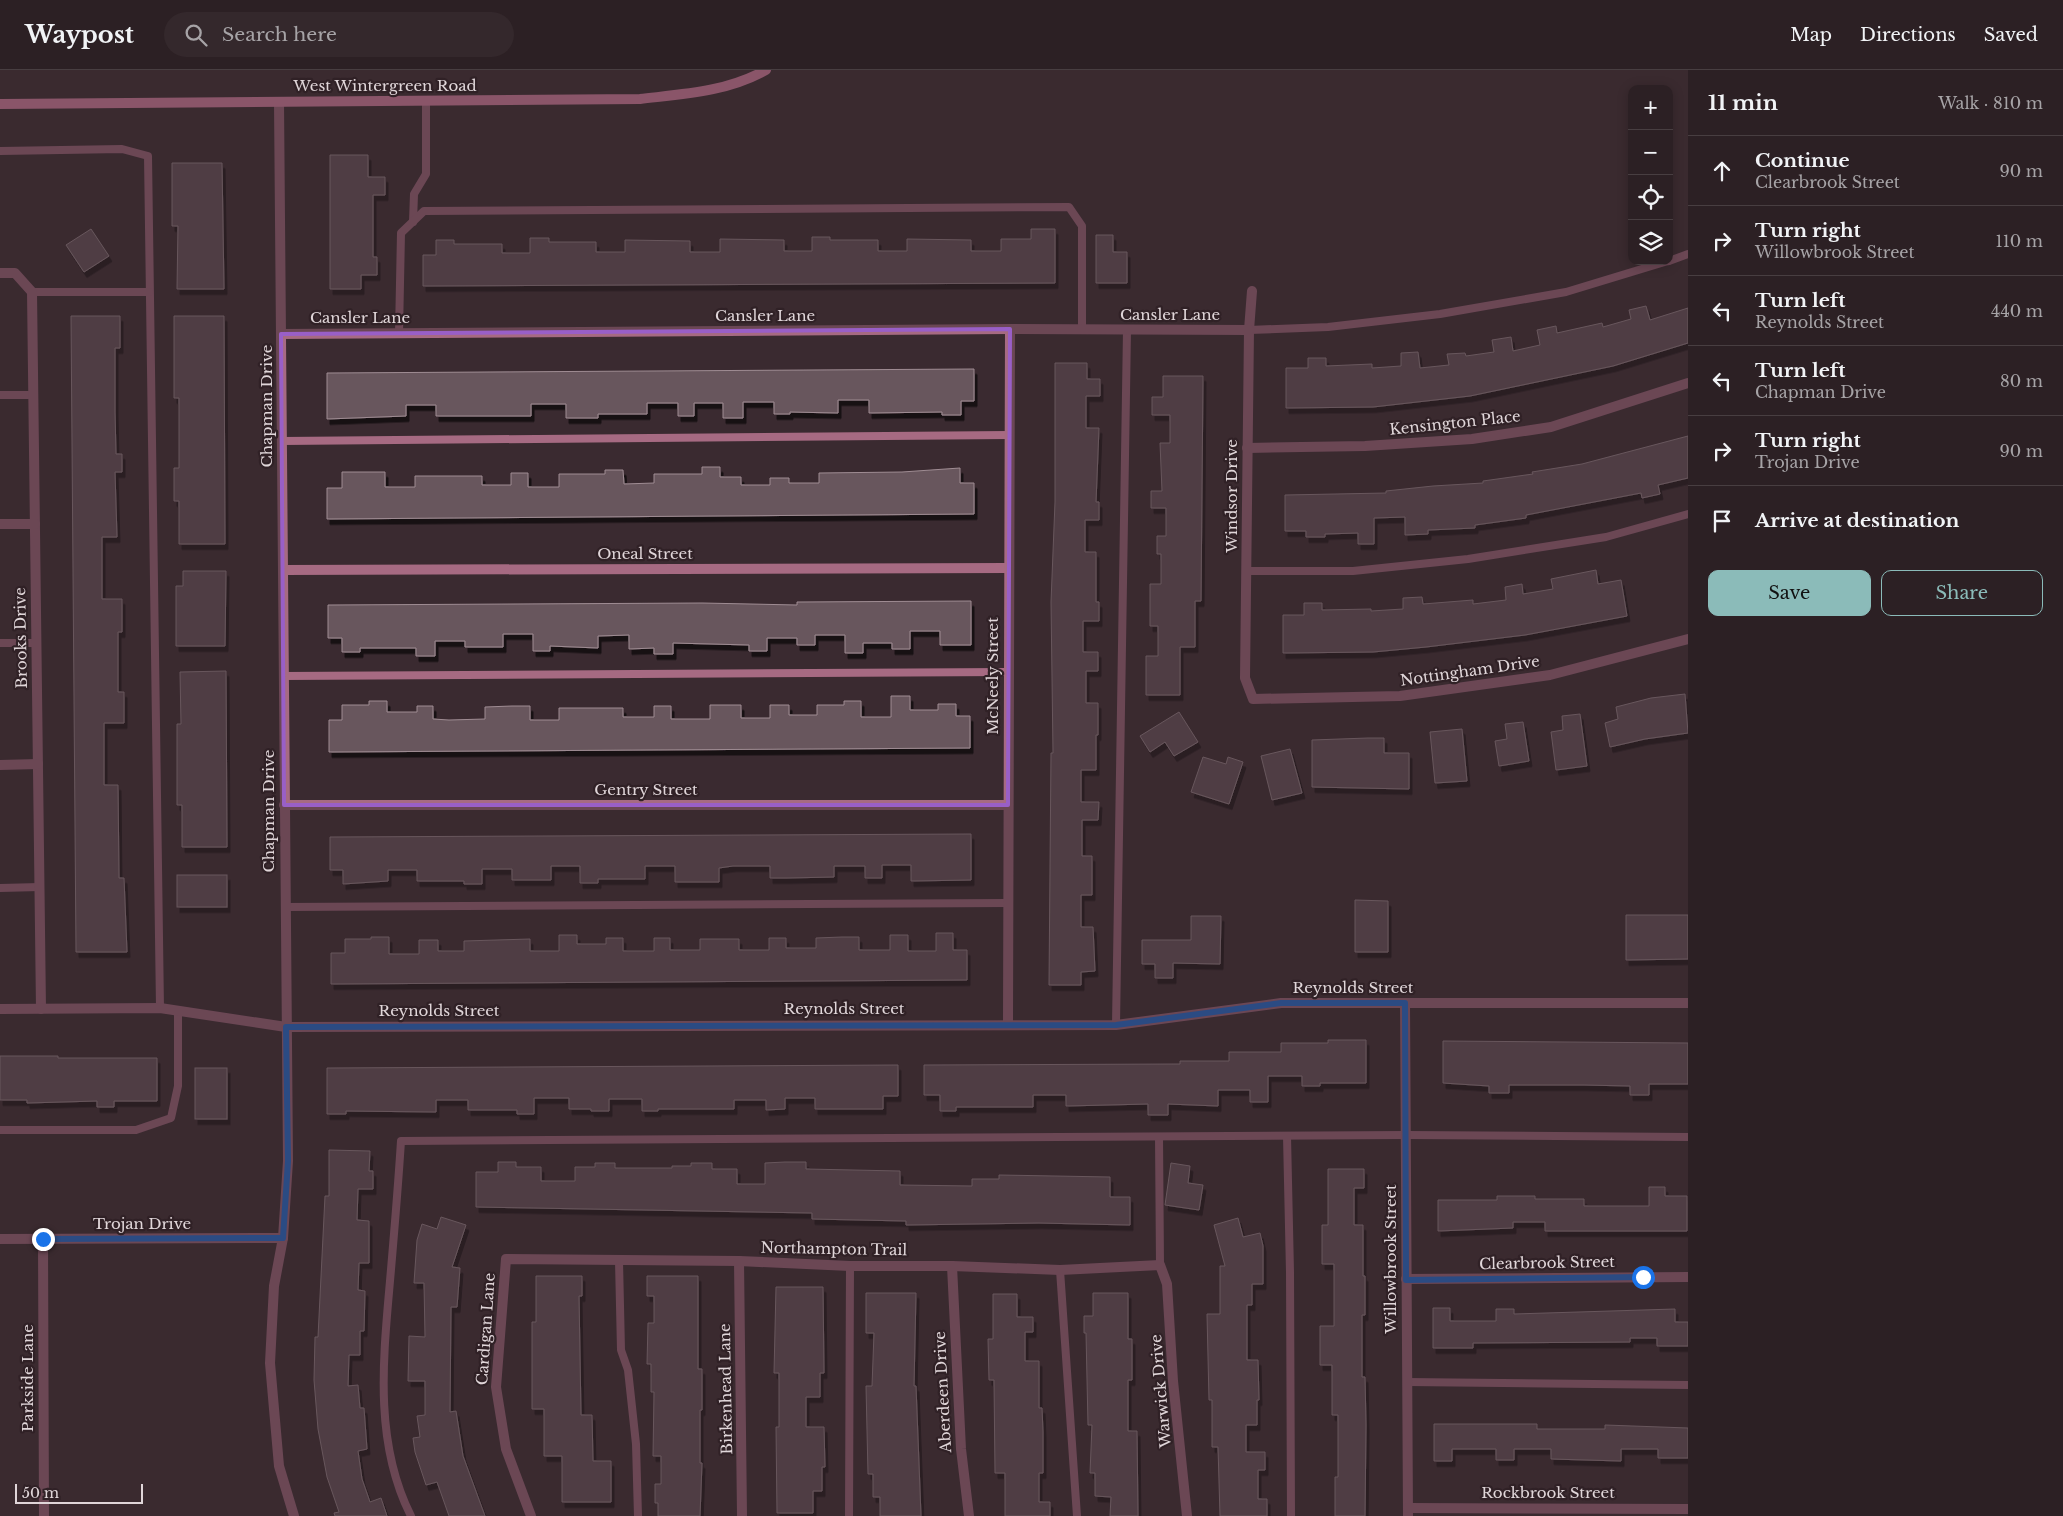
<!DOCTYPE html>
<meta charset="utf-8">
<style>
body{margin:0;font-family:"Libre Baskerville",serif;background:#34282c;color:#f1f3f6}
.controls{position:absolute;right:15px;top:15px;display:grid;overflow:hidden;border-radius:10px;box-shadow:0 2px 12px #0003}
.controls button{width:45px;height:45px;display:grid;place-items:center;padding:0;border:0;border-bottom:1px solid #483e41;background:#2c2024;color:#f1f3f6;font:25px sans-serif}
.scale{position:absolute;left:15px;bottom:12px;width:128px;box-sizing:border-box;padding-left:5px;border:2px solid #e0d6d9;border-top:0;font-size:14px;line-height:18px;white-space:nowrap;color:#e0d6d9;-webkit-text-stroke:4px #302126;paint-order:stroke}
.stop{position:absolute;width:15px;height:15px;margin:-11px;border:4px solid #1a73e8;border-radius:50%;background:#fff}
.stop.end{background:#1a73e8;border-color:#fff;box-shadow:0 1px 5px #0008}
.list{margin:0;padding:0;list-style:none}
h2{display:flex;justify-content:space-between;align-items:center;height:65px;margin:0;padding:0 20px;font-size:21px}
h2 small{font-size:16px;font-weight:400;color:#a6a3a6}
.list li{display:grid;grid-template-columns:32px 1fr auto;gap:15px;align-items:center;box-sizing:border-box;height:70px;padding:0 20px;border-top:1px solid #483e41}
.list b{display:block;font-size:19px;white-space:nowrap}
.list p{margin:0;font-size:16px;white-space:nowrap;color:#a6a3a6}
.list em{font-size:16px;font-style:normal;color:#a6a3a6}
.actions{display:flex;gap:10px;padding:15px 20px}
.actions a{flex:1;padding:11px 0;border:1px solid #8bbbb9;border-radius:10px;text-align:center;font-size:18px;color:#8bbbb9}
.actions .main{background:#8bbbb9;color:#111}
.icon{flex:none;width:28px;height:28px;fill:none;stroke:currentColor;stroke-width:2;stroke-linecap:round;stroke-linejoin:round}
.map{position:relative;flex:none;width:1688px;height:1446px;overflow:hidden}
header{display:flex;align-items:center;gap:30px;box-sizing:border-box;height:70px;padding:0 25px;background:#2c2024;border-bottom:1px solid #483e41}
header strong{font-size:24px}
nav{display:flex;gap:28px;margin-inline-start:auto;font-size:18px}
.search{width:350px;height:45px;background:#34282c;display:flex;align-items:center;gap:12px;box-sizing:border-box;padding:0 18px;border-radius:28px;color:#a6a3a6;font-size:19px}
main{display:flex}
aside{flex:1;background:#2c2024}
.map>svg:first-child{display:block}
.building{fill:#68575d;stroke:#9f8c93;filter:url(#shadow)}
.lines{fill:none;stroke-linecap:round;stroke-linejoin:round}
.service{stroke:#a66a82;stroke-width:8}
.minor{stroke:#a66a82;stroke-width:10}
.tertiary{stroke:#a66a82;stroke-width:10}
.secondary{stroke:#ea8ab0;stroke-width:10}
.route{stroke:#1a73e8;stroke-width:6}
.marked{fill:none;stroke:#995fc7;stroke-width:4;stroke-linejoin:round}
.labels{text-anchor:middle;stroke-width:4.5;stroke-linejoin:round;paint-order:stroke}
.street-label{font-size:15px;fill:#e0d6d9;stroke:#302126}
</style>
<header>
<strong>Waypost</strong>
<div class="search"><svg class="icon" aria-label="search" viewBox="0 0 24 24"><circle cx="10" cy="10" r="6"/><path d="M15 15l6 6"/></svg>Search here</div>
<nav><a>Map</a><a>Directions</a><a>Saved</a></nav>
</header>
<main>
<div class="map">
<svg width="1688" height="1446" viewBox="0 0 1688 1446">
<defs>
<filter id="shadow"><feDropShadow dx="3" dy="5.5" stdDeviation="0" flood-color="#0009"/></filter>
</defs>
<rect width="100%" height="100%" fill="#3a2a30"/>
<g class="building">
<polygon points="330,85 368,85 368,107 385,107 385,125 373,125 373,187 377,187 377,205 361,205 361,219 330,219"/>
<polygon points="172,93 222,93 224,219 177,219 178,156 172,156"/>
<polygon points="91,159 109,186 84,202 66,175"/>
<polygon points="1031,159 1055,159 1055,213 423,216 423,185 436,185 436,170 454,170 454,174 502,174 502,183 530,183 530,168 549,168 549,172 596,172 596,182 625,182 625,170 690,171 690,182 720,182 720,169 784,170 784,181 812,181 812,167 830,167 830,170 878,170 878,181 907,181 907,169 971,170 971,181 1001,181 1001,169 1031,169"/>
<polygon points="1096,165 1113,165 1113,182 1127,182 1127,213 1096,213"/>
<polygon points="1646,236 1650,250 1688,238 1688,273 1613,296 1470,326 1373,337 1286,338 1286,298 1308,298 1308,288 1326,288 1326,296 1372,294 1372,298 1401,296 1401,283 1418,282 1420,298 1449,295 1447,284 1465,283 1466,286 1494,282 1492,270 1511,267 1513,281 1540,275 1537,260 1556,256 1557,263 1602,253 1603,257 1631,249 1629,240"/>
<polygon points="71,246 120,246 120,278 115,278 115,342 116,384 122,384 122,402 115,402 117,467 102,467 102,529 122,529 122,562 118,562 118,622 124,622 124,653 104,653 104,715 118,715 119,808 124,808 127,882 76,882"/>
<polygon points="174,246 224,246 225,474 179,474 179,431 174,431 174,398 179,398 179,328 174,328"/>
<polygon points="1055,293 1087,293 1087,309 1100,309 1100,326 1086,326 1086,358 1099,358 1096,432 1099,432 1099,450 1085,450 1085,482 1096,482 1096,532 1099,532 1099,551 1083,551 1083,582 1098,582 1098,601 1086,601 1086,633 1098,633 1098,665 1096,665 1096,700 1081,700 1081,732 1099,732 1098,750 1082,750 1082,786 1092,786 1092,825 1081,825 1081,857 1093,857 1095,901 1081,902 1081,915 1049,915 1051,683 1053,683 1051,532 1055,432"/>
<polygon points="974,299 974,331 961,331 961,345 942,345 942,342 869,343 869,330 838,330 838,343 790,342 790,344 774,344 774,332 743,332 743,348 723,348 723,333 694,333 694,346 678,346 678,333 647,333 647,344 598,344 598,348 566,348 566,334 531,334 531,346 436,346 436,335 406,335 406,346 327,349 327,303"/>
<polygon points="1163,306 1203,306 1201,531 1195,531 1195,577 1180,577 1180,625 1146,625 1146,586 1158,586 1158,556 1150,556 1150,514 1161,514 1161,484 1157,484 1157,466 1166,466 1166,438 1151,438 1151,421 1162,421 1160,373 1170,373 1170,345 1152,345 1152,327 1163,327"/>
<polygon points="1688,366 1688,408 1658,415 1660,424 1642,428 1641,423 1526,445 1526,448 1475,455 1475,458 1428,460 1428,464 1405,465 1405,447 1374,448 1374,474 1358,474 1358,463 1325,464 1325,467 1306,467 1306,461 1285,461 1285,425 1386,423 1386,421 1433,416 1483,413 1483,411 1533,404 1532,402 1582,394"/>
<polygon points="702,397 720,397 720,407 741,407 741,415 770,415 770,408 789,408 789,413 819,413 819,403 902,402 960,398 960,413 974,413 974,444 327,449 327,418 342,418 342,402 385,402 385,417 415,417 415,406 482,406 482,415 511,415 511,403 528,403 528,417 559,417 559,404 605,404 605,400 623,400 624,414 654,413 654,404 702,404"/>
<polygon points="1596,500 1598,514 1621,510 1627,546 1525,565 1426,577 1373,582 1283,583 1283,545 1304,545 1304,533 1322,533 1322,540 1371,539 1371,541 1403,539 1403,528 1422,527 1423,534 1473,530 1473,534 1506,530 1505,517 1522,514 1523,524 1553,519 1551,509"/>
<polygon points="183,501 226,501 225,576 176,576 176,516 183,516"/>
<polygon points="971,531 971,575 940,575 940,561 910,561 910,579 892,579 892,573 863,573 863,583 845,583 845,565 815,565 815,575 797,575 797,568 767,568 767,581 749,581 749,575 673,573 673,584 654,584 654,578 629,579 629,565 598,566 598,578 550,576 550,581 533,581 533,564 503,564 503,577 465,577 465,571 435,571 435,586 416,586 416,578 360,578 360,582 342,582 342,568 328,568 328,535 702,533 797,535 797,532"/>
<polygon points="226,601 227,777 182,777 182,735 177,735 177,654 181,654 180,602"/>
<polygon points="1685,624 1688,663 1645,669 1610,677 1605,653 1618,649 1616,637 1651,628"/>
<polygon points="891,626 910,626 910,640 938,640 938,634 956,634 956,646 970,646 970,678 329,682 329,650 342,650 342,635 369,635 369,631 387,631 387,642 417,642 417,636 433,636 433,649 449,650 485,649 485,637 512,636 530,636 530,650 559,650 559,638 623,638 623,647 654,647 654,636 671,636 671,649 710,649 710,635 741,635 741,648 770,648 770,635 789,635 789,645 817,645 817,635 844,635 844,631 861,631 861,647 891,647"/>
<polygon points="1179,642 1198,672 1174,686 1165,672 1150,682 1140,666"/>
<polygon points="1580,644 1587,696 1556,700 1551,662 1563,660 1562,646"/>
<polygon points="1523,652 1529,691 1499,696 1495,671 1507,669 1505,654"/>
<polygon points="1462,659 1467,711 1435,713 1430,662"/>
<polygon points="1368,668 1384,668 1384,683 1409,683 1409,719 1312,717 1312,670"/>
<polygon points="1290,679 1302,723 1272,730 1261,686"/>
<polygon points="1203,687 1226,694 1228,687 1243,692 1229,734 1191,722"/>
<polygon points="971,764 971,810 911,811 911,795 882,795 882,808 865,808 865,796 834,796 834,807 787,808 770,808 770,796 733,796 719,798 719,812 675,812 675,796 645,796 645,809 598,809 598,813 580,813 580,796 551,796 551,810 512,810 512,799 482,799 482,814 464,814 464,811 417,811 417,800 388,800 388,811 343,814 343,800 330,800 330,767"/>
<rect x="177" y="805" width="50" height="32"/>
<polygon points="1355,830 1388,831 1388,882 1355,882"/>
<polygon points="1626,845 1688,845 1688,889 1626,890"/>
<polygon points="1191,846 1221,846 1220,894 1173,893 1173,908 1155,908 1155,894 1142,894 1142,870 1191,870"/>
<polygon points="936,863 953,863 953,880 967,880 967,910 331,914 331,883 345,883 345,869 371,869 371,867 389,867 389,884 419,884 419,870 438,870 438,881 464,881 464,871 530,869 530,881 559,881 559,865 577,865 577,874 606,874 606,868 623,868 623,881 654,881 654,868 670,868 670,880 700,880 700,869 739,869 739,880 769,880 769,868 786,868 786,878 816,878 816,868 842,867 859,867 859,880 890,880 890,865 908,865 908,881 936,881"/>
<polygon points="1328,970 1366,970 1366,1013 1320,1013 1320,1016 1302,1016 1302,1006 1268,1006 1268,1032 1250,1032 1250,1020 1218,1020 1218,1036 1168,1034 1168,1045 1148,1045 1148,1034 1066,1036 1066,1025 1033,1025 1033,1037 956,1037 956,1041 940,1041 940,1025 924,1025 924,995 1180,994 1180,991 1229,991 1229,982 1281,982 1281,973 1328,973"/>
<polygon points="1443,971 1688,973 1688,1014 1649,1014 1649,1025 1630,1025 1630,1016 1584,1015 1509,1015 1509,1023 1489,1023 1489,1016 1443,1013"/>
<polygon points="0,986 58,986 58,988 157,988 157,1031 114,1031 114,1037 97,1037 97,1031 27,1033 27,1030 0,1030"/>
<polygon points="898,995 898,1026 883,1026 883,1039 815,1039 815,1028 785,1028 785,1039 766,1040 766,1030 734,1030 734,1039 658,1039 658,1041 642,1041 642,1029 609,1029 609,1041 591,1041 591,1039 569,1039 569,1028 534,1028 534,1044 517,1044 517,1040 468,1040 468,1030 436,1030 436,1042 346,1041 346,1044 327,1044 327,998"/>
<rect x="195" y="998" width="32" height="51"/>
<polygon points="329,1080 370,1081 369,1101 373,1101 373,1119 358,1119 357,1150 369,1151 369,1193 359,1193 358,1220 365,1221 364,1261 360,1261 360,1285 349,1285 348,1316 358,1315 360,1338 364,1338 367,1379 358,1381 362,1409 370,1432 381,1428 387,1446 335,1446 334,1443 339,1442 327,1407 318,1359 314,1310 315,1267 318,1267 325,1126 329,1126"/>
<polygon points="498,1092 516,1092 516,1097 541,1097 541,1111 575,1111 575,1097 595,1097 595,1093 615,1093 615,1098 672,1098 672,1096 691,1096 691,1093 712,1093 712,1099 737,1099 737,1114 765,1114 765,1093 785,1092 806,1092 806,1099 900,1101 900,1115 972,1116 972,1109 999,1109 999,1105 1110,1107 1110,1127 1130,1127 1130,1155 1039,1153 906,1155 906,1151 812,1149 812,1143 476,1137 476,1102 498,1102"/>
<polygon points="1171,1093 1190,1096 1188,1113 1203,1115 1199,1140 1165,1135"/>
<polygon points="1328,1099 1364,1099 1364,1118 1354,1118 1354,1155 1363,1155 1363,1206 1365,1206 1365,1245 1362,1245 1362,1307 1365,1307 1366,1355 1365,1446 1335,1446 1335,1407 1338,1407 1338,1345 1332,1345 1332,1295 1320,1295 1320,1256 1334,1256 1334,1194 1322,1194 1322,1155 1328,1155"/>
<polygon points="1649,1117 1665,1117 1665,1126 1687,1126 1687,1161 1545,1161 1545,1152 1513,1152 1513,1158 1438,1161 1438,1130 1497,1130 1497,1126 1535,1126 1535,1129 1584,1129 1584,1136 1649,1136"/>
<polygon points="441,1147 466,1155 452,1197 460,1198 457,1237 451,1237 450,1342 456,1341 463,1386 485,1446 449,1446 437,1412 426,1415 415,1382 413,1368 420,1367 417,1346 425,1345 425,1311 408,1311 409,1266 425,1267 424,1213 414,1213 417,1170 422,1154 437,1159"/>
<polygon points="1238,1148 1243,1167 1260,1163 1263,1176 1263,1214 1252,1214 1252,1235 1247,1235 1247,1290 1258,1290 1259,1330 1257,1330 1257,1355 1246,1355 1246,1382 1265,1382 1265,1400 1258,1400 1258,1429 1267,1429 1267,1446 1220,1446 1218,1377 1212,1377 1212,1330 1209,1330 1207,1244 1220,1244 1220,1196 1225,1196 1214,1155"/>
<polygon points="536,1206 582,1206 582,1226 579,1226 581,1345 592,1345 593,1391 611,1391 611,1432 562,1432 562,1386 544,1386 544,1339 532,1339 532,1252 536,1252"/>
<polygon points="647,1206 698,1206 698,1299 702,1299 702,1340 700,1340 700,1393 702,1393 700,1446 658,1446 658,1433 655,1433 655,1414 661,1414 661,1386 653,1386 654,1322 651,1322 651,1294 647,1294 648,1253 654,1253 654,1226 647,1226"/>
<polygon points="776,1217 823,1217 824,1303 820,1303 820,1327 806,1327 806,1357 824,1357 825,1397 822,1397 822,1421 813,1421 813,1443 777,1443 776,1357 779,1357 779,1303 774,1303"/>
<polygon points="866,1223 916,1223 914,1316 916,1316 921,1446 880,1446 880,1427 873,1427 873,1404 868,1404 866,1316 872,1316 874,1263 866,1263"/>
<polygon points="1093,1223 1128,1223 1128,1269 1132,1269 1132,1310 1128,1310 1128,1361 1137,1361 1138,1446 1110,1446 1111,1427 1095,1426 1095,1403 1090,1403 1092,1355 1088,1355 1086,1263 1084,1263 1084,1246 1093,1246"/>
<polygon points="993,1224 1017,1224 1017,1247 1033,1247 1033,1262 1025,1262 1025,1291 1039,1291 1039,1338 1042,1338 1043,1362 1043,1403 1039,1403 1039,1432 1050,1432 1050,1446 1005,1446 1005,1403 995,1403 994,1310 989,1310 988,1269 993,1269"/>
<polygon points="1433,1238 1450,1238 1450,1251 1496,1251 1496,1239 1514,1239 1514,1244 1675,1239 1675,1252 1688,1252 1688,1276 1657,1276 1657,1268 1630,1268 1630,1272 1473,1273 1473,1278 1433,1278"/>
<polygon points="1434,1354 1537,1354 1537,1359 1605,1359 1605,1355 1688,1358 1688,1388 1658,1388 1658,1379 1621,1379 1621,1391 1551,1389 1551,1379 1514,1379 1514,1390 1496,1390 1496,1379 1452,1379 1452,1391 1434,1391"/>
</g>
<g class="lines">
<g class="service">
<polyline points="0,81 122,79 148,86 160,938"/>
<polyline points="413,152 414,124 426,104 426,31"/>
<polyline points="1669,191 1688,184"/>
<polyline points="32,222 149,222"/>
<polyline points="1249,260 1328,257 1440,244 1566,222 1668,191"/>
<polyline points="399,263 401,163 424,141 1069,137 1082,156 1082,260"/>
<polyline points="0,325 33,325"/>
<polyline points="282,371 1009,365"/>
<polyline points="1246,501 1353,501 1468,489 1606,467 1688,444"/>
<polyline points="0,573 36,573"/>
<polyline points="283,606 1008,602"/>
<polyline points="0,818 40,817"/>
<polyline points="285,837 1008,833"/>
<polyline points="1116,955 1127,260"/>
<polyline points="0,1060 136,1060 171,1048 178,1016 178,941"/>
<polyline points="1287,1066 1290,1202 1291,1446"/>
<polyline points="1159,1067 1160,1195"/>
<polyline points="619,1191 621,1280 628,1300 636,1374 638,1446"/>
<polyline points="1060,1200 1077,1446"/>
<polyline points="1407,1312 1688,1315"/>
<path d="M 411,1446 C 374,1373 383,1290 390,1211 C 394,1165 398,1118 401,1071 L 1406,1065 L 1688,1067"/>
<polyline points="849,1446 850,1196"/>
</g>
<g class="minor">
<polyline points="0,203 15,203 32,222 41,939"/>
<polyline points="1252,221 1249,260 1245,608 1253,629 1400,626 1550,605 1688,569"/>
<polyline points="281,264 1010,259 1249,260"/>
<polyline points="1247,378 1365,376 1472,369 1551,357 1688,313"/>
<polyline points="0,454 35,454"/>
<polyline points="283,500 1008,498"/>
<polyline points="0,695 38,694"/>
<polyline points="284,735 1008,735"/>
<polyline points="1405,933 1408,1446"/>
<polyline points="0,939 160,938 286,957 1116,955 1281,933 1688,933"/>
<polyline points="1008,954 1010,259"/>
<polyline points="0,1169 283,1168"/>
<polyline points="43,1169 44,1446"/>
<polyline points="739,1191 742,1446"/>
<polyline points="952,1196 961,1379 969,1446"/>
<polyline points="1406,1209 1688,1207"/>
<polyline points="1408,1438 1688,1439"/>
<polyline points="531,1446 506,1379 496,1317 506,1189 739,1191 850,1196 952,1196 1060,1200 1160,1195 1167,1214 1173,1311 1187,1446"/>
</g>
<polyline class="tertiary" points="279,32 288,1091 283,1168 274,1216 270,1293 279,1396 294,1446"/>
<path class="secondary" d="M 0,34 L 640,29 C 683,24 727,22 766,0"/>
</g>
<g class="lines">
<polyline class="route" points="43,1169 283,1168 288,1091 286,957 1116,955 1281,933 1405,933 1406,1210 1643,1207"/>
</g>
<path d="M0 0H1688V1446H0ZM 1010,259 L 1008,735 L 284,735 L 281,264 Z" fill="#3a2a30" fill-opacity=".55" fill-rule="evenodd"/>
<path class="marked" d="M 1010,259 L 1008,735 L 284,735 L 281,264 Z"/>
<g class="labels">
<g class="street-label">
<text x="385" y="21">West Wintergreen Road</text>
<text x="1170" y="250">Cansler Lane</text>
<text x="765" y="251">Cansler Lane</text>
<text x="360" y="253">Cansler Lane</text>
<text transform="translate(267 336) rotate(-90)" y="5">Chapman Drive</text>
<text transform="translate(1455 353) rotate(-6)" y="5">Kensington Place</text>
<text transform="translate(1232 426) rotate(-90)" y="5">Windsor Drive</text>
<text x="645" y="489">Oneal Street</text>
<text transform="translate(21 568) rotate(-91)" y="5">Brooks Drive</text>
<text transform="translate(1470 601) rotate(-8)" y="5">Nottingham Drive</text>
<text transform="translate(993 606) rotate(-90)" y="5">McNeely Street</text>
<text x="646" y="725">Gentry Street</text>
<text transform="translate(269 741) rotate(-90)" y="5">Chapman Drive</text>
<text x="1353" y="923">Reynolds Street</text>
<text x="844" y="944">Reynolds Street</text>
<text x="439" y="946">Reynolds Street</text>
<text x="142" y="1159">Trojan Drive</text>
<text transform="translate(834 1179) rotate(1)" y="5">Northampton Trail</text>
<text transform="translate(1391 1189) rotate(-90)" y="5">Willowbrook Street</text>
<text transform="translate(1547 1193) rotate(-1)" y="5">Clearbrook Street</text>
<text transform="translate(486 1259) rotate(-86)" y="5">Cardigan Lane</text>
<text transform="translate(28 1308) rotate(-90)" y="5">Parkside Lane</text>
<text transform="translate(726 1319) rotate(-91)" y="5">Birkenhead Lane</text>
<text transform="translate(1161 1321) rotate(-95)" y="5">Warwick Drive</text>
<text transform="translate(943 1322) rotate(-93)" y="5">Aberdeen Drive</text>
<text x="1548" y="1428">Rockbrook Street</text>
</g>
</g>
</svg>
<div class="controls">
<button>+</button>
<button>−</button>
<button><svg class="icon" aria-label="locate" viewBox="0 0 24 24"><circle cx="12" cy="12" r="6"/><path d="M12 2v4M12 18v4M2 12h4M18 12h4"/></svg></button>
<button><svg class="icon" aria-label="layers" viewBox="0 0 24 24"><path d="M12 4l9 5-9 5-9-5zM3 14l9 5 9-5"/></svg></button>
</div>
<div class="scale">50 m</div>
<div class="stop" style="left:1643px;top:1207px"></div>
<div class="stop end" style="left:43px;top:1169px"></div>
</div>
<aside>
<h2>11 min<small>Walk · 810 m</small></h2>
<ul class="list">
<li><svg class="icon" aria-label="ahead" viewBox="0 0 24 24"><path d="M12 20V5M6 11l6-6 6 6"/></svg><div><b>Continue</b><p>Clearbrook Street</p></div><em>90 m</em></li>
<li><svg class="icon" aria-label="right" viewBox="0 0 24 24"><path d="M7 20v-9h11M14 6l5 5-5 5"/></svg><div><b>Turn right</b><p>Willowbrook Street</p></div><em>110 m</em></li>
<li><svg class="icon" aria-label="left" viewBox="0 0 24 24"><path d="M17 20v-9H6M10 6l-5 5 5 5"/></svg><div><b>Turn left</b><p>Reynolds Street</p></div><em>440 m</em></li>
<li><svg class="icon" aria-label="left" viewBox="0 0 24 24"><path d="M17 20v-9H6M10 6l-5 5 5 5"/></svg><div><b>Turn left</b><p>Chapman Drive</p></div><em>80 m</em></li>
<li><svg class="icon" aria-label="right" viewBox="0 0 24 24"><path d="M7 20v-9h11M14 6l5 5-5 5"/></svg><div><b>Turn right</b><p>Trojan Drive</p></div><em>90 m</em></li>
<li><svg class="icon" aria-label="arrive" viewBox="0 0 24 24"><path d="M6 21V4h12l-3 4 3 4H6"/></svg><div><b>Arrive at destination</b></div></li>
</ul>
<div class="actions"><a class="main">Save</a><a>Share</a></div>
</aside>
</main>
